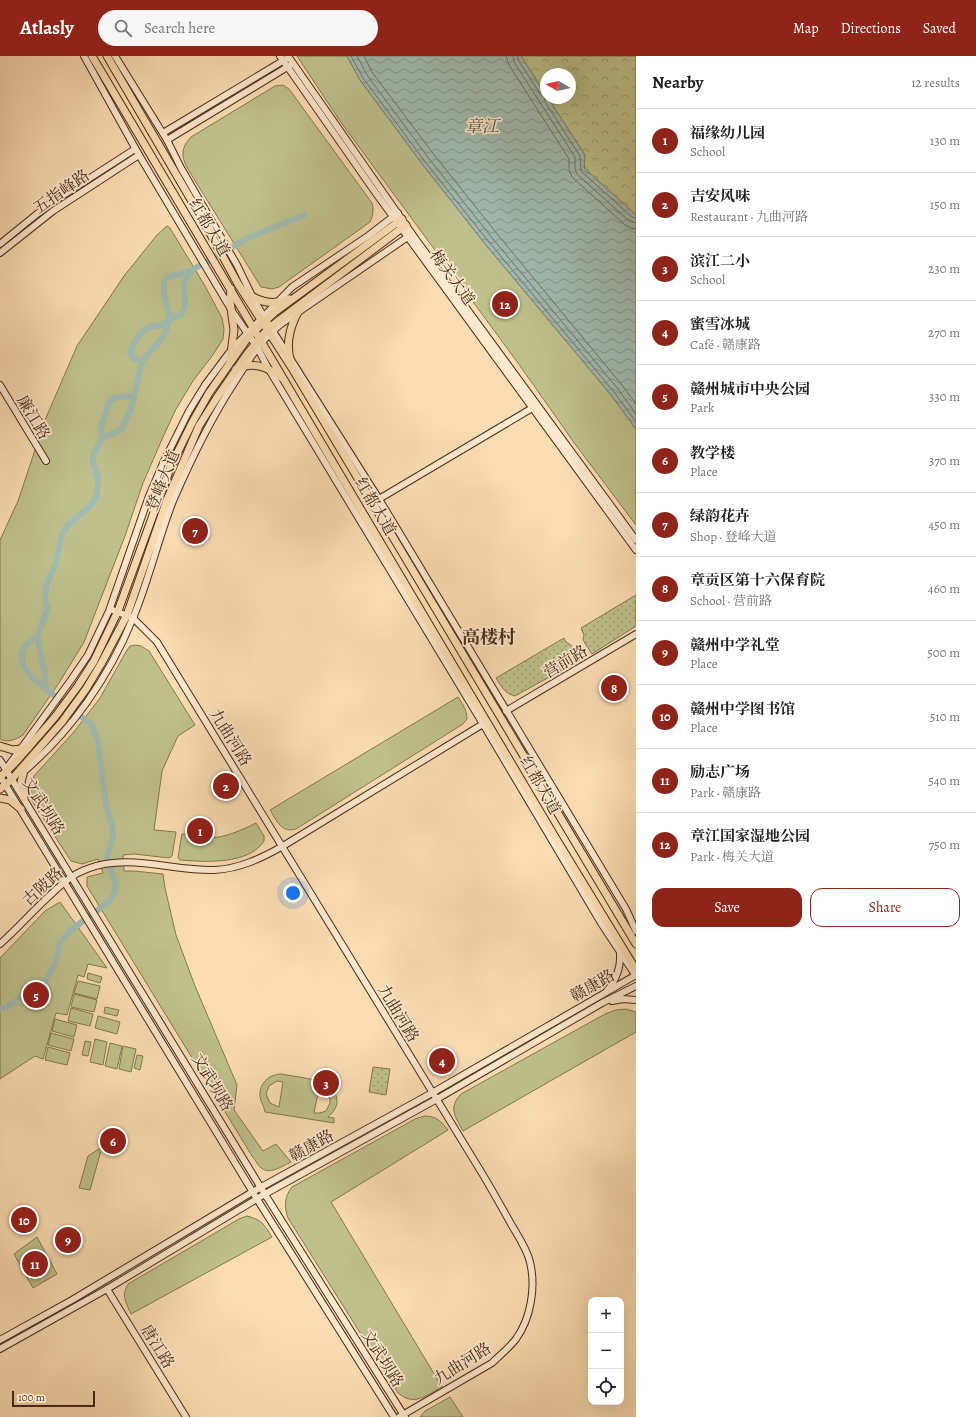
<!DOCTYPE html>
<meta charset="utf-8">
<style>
body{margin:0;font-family:Alegreya,"Noto Serif SC",serif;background:#f6f6f6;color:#202124}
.controls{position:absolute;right:12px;bottom:12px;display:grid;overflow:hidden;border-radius:8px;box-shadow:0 4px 16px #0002}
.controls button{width:36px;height:36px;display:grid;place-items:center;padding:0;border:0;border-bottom:1px solid #e0e0e0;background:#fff;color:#202124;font:20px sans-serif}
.compass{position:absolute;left:540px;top:12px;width:36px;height:36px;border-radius:50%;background:#fff;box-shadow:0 4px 16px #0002;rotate:279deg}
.scale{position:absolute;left:12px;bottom:10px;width:83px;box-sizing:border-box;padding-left:4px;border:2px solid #482a16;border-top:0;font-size:11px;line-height:14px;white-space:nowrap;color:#482a16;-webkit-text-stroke:3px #fde9ce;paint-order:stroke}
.you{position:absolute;left:293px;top:837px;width:14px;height:14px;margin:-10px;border:3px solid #fff;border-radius:50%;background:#1a73e8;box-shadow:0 0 0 6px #1a73e833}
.badge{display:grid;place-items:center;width:26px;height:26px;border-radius:50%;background:#8f2418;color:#fff;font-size:13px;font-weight:700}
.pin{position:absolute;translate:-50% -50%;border:2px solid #fff;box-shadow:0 1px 4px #0006}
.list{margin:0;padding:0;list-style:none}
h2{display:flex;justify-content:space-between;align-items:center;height:52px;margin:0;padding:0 16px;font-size:17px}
h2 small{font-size:13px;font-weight:400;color:#757577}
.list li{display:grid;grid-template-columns:26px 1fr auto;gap:12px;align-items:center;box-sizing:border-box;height:64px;padding:0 16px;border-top:1px solid #e0e0e0}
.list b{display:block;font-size:15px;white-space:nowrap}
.list p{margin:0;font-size:13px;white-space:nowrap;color:#757577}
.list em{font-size:13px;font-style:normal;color:#757577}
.actions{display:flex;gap:8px;padding:12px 16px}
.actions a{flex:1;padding:9px 0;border:1px solid #8f2418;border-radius:12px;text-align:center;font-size:14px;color:#8f2418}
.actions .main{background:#8f2418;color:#fff}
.icon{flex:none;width:22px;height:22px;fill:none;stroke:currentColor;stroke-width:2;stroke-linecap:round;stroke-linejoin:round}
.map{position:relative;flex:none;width:636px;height:1361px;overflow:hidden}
header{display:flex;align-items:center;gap:24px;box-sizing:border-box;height:56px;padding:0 20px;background:#8f2418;color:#fff}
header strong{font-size:19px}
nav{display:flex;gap:22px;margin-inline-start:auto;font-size:14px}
.search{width:280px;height:36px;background:#f6f6f6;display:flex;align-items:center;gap:10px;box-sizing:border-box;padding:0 14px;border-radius:22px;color:#757577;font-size:15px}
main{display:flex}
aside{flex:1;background:#fff}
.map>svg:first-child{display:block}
.green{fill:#bfc18c;stroke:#847651;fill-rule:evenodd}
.forest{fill:url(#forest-crowns);stroke:#847651}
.garden{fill:url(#garden-dots);stroke:#847651}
.water{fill:url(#water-waves);stroke:#7d8173}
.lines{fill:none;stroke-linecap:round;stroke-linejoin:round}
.shore{stroke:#747264;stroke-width:1}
.canal{stroke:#a0bbb1;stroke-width:6}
.secondary-casing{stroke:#482a16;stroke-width:8}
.primary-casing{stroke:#482a16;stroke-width:9}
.secondary{stroke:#fde9ce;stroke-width:6}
.primary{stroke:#fcddb3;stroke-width:7}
.labels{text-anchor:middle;stroke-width:3.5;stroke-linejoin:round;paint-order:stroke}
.street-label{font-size:16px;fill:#482a16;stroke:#fde9ce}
.water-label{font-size:17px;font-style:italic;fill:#5e4e3d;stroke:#fde9ce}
.quarter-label{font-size:18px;font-weight:bold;fill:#482a16;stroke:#fde9ce}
</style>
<header>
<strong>Atlasly</strong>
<div class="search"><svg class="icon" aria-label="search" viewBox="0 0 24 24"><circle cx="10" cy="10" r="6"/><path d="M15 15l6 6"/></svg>Search here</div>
<nav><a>Map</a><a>Directions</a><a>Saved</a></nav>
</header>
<main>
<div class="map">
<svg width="636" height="1361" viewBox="0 0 636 1361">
<defs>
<pattern id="forest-crowns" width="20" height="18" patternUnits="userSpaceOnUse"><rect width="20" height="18" fill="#bfc18c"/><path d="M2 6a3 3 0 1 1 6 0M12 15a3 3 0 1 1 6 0" fill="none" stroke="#9d9d71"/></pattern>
<pattern id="garden-dots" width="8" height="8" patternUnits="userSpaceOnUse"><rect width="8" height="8" fill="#bfc18c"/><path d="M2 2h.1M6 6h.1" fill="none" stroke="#9d9d71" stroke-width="1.8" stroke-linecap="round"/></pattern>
<pattern id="water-waves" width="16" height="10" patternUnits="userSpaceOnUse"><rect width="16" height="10" fill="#a0bbb1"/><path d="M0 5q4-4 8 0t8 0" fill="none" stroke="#84988f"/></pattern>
</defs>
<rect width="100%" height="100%" fill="#fcddb3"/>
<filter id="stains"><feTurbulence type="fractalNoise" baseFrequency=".005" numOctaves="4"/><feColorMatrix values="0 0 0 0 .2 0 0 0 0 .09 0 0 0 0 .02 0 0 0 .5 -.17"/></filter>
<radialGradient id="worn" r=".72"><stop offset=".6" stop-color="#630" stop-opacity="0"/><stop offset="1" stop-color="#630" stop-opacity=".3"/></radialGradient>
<g class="green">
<polygon points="297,0 347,0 360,24 423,109 486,189 611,339 636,373 636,469 575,388 518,307 340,65"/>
<path d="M 283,29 L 289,33 L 372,147 C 374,153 373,160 370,166 L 279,231 L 272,233 L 261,231 L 189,115 C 181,101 180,93 191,81 L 275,30 Z"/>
<path d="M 167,170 L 170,172 L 205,230 L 222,262 L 224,273 L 223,283 L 212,300 L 193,325 L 176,353 L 163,381 L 143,427 L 125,480 L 84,586 L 59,627 L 23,679 C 15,684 8,687 0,683 L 0,484 L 18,445 L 45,364 L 77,290 L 124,220 L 157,179 Z"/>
<path d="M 135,589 L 141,590 L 149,595 L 195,669 L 178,680 L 162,715 L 154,774 L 176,776 L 172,800 L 169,802 L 134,798 L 123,799 L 124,815 L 134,815 L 163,818 L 165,832 L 176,879 L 195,930 L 237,1029 L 234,1054 L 263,1095 L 276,1088 L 291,1106 C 282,1110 269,1120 260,1111 C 257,1108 255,1103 252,1100 L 87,830 L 87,821 L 103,817 L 98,803 L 82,808 L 71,805 L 32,745 C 30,735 30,729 34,720 L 73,677 L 100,642 L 127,594 L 130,590 Z"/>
<path d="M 458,641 C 463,649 467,654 467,663 L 463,668 L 296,773 C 281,777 277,765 270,754 Z"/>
<path d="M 256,767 L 264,780 L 264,785 C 249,809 204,806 180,804 L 178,801 L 182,778 C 191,779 201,782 210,782 C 227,781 242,774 256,767 Z"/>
<polygon points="60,846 107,912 88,908 84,921 78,919 67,959 56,957 43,1003 35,1000 0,1023 0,902 45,855"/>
<polygon points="88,917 102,921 100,927 87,923"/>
<polygon points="78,925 100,930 97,943 74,937"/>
<polygon points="74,938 97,944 94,956 71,951"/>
<polygon points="105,951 119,954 117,960 104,957"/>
<polygon points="71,952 93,958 90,970 68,965"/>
<path d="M 626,953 L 636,956 L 636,976 L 463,1075 C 455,1060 448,1052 461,1038 L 605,958 L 616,954 Z"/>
<polygon points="98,960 120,966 117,978 95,972"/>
<polygon points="55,963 77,969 74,981 52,975"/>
<polygon points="51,977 74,983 71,995 48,989"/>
<polygon points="95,983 107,986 103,1009 90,1006"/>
<polygon points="85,985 91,986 88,1000 82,999"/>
<polygon points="110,987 122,990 117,1013 105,1010"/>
<polygon points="123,990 136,993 131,1016 119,1013"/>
<polygon points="48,991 70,997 67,1009 45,1004"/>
<polygon points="137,999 143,1000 140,1014 134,1012"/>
<path d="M 282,1018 C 298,1022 337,1022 337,1045 C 337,1051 333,1057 328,1061 L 334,1062 L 334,1067 L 265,1056 C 264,1050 261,1046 260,1041 C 259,1027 269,1018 282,1018 ZM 277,1025 L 283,1026 L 279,1051 L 270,1047 L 266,1038 L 269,1030 ZM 319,1032 C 326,1034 330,1039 330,1047 L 326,1055 L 320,1057 L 314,1057 Z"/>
<path d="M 424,1060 C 436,1060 441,1065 448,1074 L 331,1146 L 442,1331 C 426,1339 415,1351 398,1337 L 288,1162 C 284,1151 284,1141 292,1131 L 415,1063 Z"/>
<polygon points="102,1091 90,1134 79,1132 88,1100"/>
<path d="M 247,1160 C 262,1164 264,1168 272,1181 L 131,1258 C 126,1247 121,1240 128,1228 L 239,1163 Z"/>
<polygon points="37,1181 57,1218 33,1232 14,1198"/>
<polygon points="450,1341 463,1361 420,1361 425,1355"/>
</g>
<polygon class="forest" points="521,0 636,0 636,159 584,112 585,99 548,42 570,42 570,18 546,18 546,39"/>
<g class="garden">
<polygon points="636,539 636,570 592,598 583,584 584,579 581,572"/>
<path d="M 564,582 L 566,586 L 572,590 L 580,604 L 515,640 C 504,637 502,631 496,622 Z"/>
<polygon points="373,1011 390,1013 386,1039 369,1036"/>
</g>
<polygon class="water" points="347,0 521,0 546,39 546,42 548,42 585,99 584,112 636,159 636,373 611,339 486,189 423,109 360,24"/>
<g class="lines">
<g class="shore">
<polyline points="351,0 363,22 426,107 489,186 614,336 636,366"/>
<polyline points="357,0 367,19 430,104 493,183 618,333 636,358"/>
<polyline points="364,0 372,16 435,100 498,179 622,329 636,348"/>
<polyline points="506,0 509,9 569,103 569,114 572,121 625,169 631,172 636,173"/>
<polyline points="513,0 514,6 575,101 575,113 577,118 629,165 636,167"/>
<polyline points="518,0 518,4 541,39 544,41 545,46 580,100 581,115 632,161 636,162"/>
</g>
<g class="canal">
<polyline points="142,305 164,280 170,262 164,237 164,226 169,220 178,219 192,214"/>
<polyline points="102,382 121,374 131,353 134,340"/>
<polyline points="37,580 44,613 46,633"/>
<polyline points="0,953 7,951 45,925 55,908 60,887 71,874 110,845 114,836 116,828 107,801 113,780 111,766 106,750 98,686 92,669 32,622 22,607 22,596 27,588 37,580 48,552 45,543 46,533 50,519 55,511 62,478 68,469 91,449 97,439 98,421 93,407 93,399 102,382 101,372 109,346 116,341 134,340 142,305 133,302 130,297 133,289 139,279 148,271 162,269 170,262 181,259 185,251 184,226 192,214 248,182 304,159"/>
</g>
<defs>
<g id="secondary">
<polyline points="84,0 139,99 232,255 257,291 268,312 483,668 601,867 636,920"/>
<polyline points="115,0 167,84 181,112 237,209 253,242 264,261 379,443 626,853 636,875"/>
<polyline points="280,0 375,136 636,494"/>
<polyline points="288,0 412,178 636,484"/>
<polyline points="163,77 286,3"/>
<polyline points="167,84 289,10"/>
<polyline points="0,188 48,149 135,93"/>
<polyline points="0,197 53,155 139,99"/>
<polyline points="0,329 46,405"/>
<polyline points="379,443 534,351"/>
<path d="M 110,553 L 133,562 L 157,586 L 480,1114 C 491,1132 501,1150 511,1168 C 518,1180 527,1193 530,1206 C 536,1231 531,1262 516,1283 C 509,1292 500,1299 492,1307 L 399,1361"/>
<polyline points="506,655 636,578"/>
<polyline points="0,704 261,1132 405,1361"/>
<polyline points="6,713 71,624 88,599 109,555 149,440 164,405 189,355 205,329 232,293 292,231 368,180 398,157"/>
<path d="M 22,717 C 71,676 109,621 133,562 C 149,524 158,483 173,445 C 191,403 211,362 236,324 C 249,304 261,283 281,268 L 412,178"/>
<polyline points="0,720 257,1143 394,1361"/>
<path d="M 0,888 C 16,874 30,858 46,843 C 59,831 70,819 87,813 C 128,797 172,815 214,814 C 239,813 262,802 283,790 L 483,668"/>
<path d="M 607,935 C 616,924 621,912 620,897"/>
<polyline points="612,945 623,943 636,944"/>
<polyline points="107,1233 186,1361"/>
<polyline points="0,1284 72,1244 254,1135 432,1037 636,919"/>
<polyline points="0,1293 107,1233 265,1138 437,1043 602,947 636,930"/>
</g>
<g id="primary">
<polyline points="92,0 555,781 636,914"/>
<polyline points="107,0 204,166 238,228 292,312 636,888"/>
<path d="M 245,235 C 257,246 273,250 289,243"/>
<polyline points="230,306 234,274 230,245 231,233"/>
<path d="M 291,306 C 284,286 292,264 303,248"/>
<path d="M 236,313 C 254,305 268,311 282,322"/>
<polyline points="0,690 13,694 28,692"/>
<polyline points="0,721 14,708 55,661 78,630 94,605 118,555 171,410 192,367 209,337 249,280 275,256 402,163"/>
<polyline points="0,733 12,723 62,666 86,633 101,608 127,559 167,444 199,370 216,343 247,298 267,274 278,265 406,169"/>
<polyline points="0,742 10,744 21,753"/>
<polyline points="24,742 21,726 25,711"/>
</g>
</defs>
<use href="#secondary" class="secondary-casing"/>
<use href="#primary" class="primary-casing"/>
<use href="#secondary" class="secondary"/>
<use href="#primary" class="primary"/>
</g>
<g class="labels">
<g class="street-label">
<text transform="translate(61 135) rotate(-35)" y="6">五指峰路</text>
<text transform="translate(210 171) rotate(59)" y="6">红都大道</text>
<text transform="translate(453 221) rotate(54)" y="6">梅关大道</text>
<text transform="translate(34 361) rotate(59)" y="6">廉江路</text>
<text transform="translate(162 424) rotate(-68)" y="6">登峰大道</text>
<text transform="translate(376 450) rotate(59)" y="6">红都大道</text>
<text transform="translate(565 605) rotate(-31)" y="6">营前路</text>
<text transform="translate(231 681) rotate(58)" y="6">九曲河路</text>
<text transform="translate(541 729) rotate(60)" y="6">红都大道</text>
<text transform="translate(44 750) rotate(58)" y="6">文武坝路</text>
<text transform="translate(42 830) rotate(-42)" y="6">古陂路</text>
<text transform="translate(592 929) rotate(-30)" y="6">赣康路</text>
<text transform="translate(399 957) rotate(59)" y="6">九曲河路</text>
<text transform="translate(213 1026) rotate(59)" y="6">文武坝路</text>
<text transform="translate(311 1089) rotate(-29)" y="6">赣康路</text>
<text transform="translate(158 1290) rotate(58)" y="6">唐江路</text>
<text transform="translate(383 1302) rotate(58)" y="6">文武坝路</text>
<text transform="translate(462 1307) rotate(-32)" y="6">九曲河路</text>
</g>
<g class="water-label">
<text x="482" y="76">章江</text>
</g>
<g class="quarter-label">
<text x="489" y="587">高楼村</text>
</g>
</g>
<rect width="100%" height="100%" filter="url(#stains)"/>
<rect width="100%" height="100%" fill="url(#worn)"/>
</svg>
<div class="controls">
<button>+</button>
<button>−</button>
<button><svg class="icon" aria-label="locate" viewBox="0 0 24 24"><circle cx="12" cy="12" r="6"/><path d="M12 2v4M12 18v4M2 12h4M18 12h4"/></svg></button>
</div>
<svg class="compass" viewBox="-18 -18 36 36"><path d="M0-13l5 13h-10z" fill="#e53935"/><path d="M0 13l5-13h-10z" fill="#757577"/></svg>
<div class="scale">100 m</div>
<div class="you"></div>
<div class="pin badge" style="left:200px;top:775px">1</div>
<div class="pin badge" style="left:226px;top:730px">2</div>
<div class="pin badge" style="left:326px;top:1027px">3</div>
<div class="pin badge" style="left:442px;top:1005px">4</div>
<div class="pin badge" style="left:36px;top:939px">5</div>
<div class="pin badge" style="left:113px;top:1085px">6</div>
<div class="pin badge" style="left:195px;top:475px">7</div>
<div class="pin badge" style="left:614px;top:632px">8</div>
<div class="pin badge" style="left:68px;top:1184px">9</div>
<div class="pin badge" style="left:24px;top:1164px">10</div>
<div class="pin badge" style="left:35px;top:1208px">11</div>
<div class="pin badge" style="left:505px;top:248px">12</div>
</div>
<aside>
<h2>Nearby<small>12 results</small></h2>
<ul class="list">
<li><span class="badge">1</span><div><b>福缘幼儿园</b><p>School</p></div><em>130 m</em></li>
<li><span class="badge">2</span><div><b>吉安风味</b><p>Restaurant · 九曲河路</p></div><em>150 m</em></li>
<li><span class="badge">3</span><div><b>滨江二小</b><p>School</p></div><em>230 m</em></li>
<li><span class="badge">4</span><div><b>蜜雪冰城</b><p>Café · 赣康路</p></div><em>270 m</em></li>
<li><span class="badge">5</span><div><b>赣州城市中央公园</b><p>Park</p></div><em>330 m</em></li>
<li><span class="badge">6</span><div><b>教学楼</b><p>Place</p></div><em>370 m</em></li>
<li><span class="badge">7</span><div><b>绿韵花卉</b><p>Shop · 登峰大道</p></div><em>450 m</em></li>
<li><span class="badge">8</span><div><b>章贡区第十六保育院</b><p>School · 营前路</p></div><em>460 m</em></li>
<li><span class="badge">9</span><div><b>赣州中学礼堂</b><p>Place</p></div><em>500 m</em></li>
<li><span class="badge">10</span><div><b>赣州中学图书馆</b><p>Place</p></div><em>510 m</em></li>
<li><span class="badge">11</span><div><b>励志广场</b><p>Park · 赣康路</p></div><em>540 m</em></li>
<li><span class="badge">12</span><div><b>章江国家湿地公园</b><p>Park · 梅关大道</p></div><em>750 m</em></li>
</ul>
<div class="actions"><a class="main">Save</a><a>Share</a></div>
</aside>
</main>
